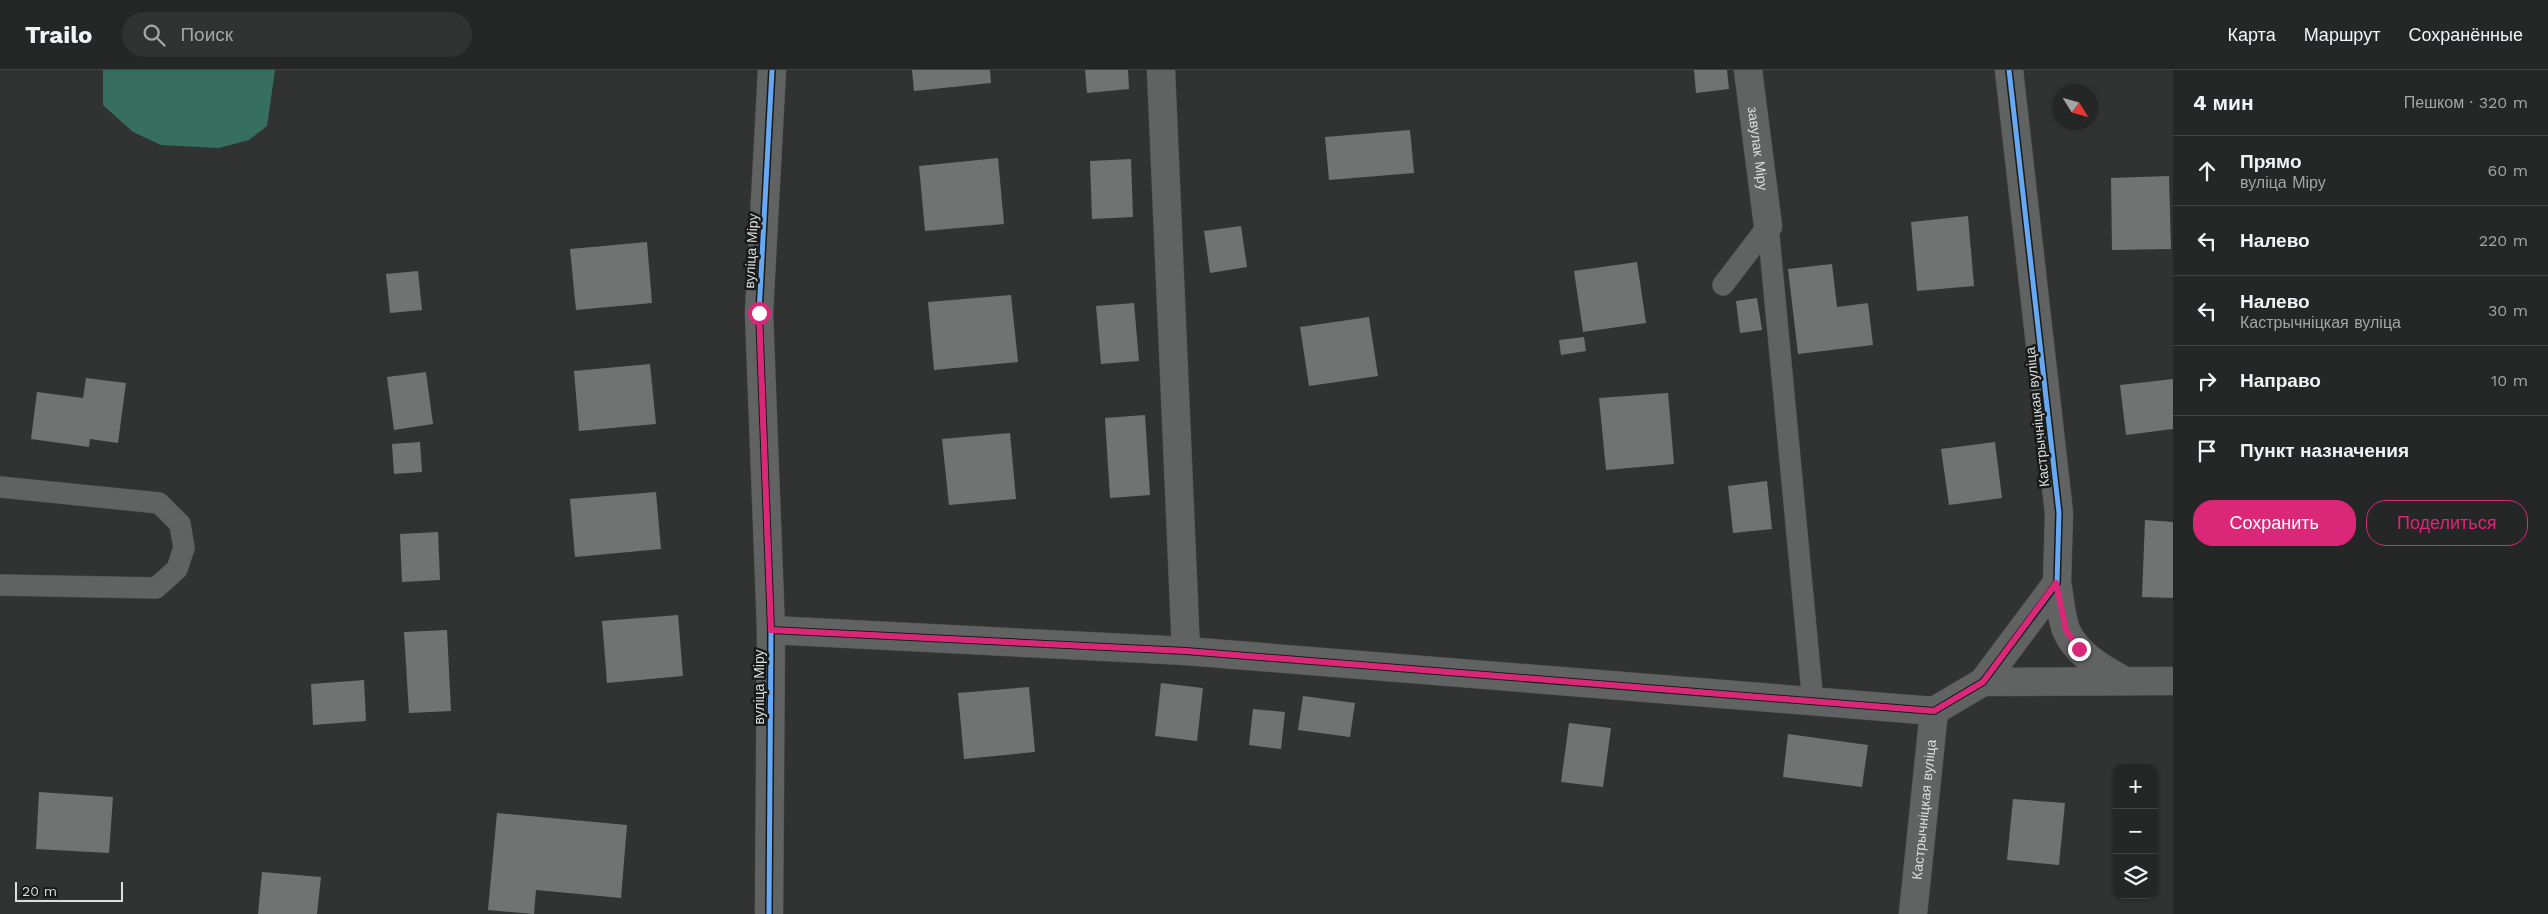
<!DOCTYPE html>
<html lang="ru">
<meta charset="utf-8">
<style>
body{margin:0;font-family:"Work Sans",sans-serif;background:#313232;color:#f1f3f6}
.controls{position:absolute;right:15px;bottom:15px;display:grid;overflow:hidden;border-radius:10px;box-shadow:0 1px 4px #0004}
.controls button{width:45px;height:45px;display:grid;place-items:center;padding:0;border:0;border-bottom:1px solid #424343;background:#252626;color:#f1f3f6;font:25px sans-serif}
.compass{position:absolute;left:2053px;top:15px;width:45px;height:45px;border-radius:50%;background:#252626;box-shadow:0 1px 4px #0004;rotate:127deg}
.scale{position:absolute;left:15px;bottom:12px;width:108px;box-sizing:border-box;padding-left:5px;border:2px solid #dddfde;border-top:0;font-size:14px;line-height:18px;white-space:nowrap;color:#dddfde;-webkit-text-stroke:4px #191b1a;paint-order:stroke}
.stop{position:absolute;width:15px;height:15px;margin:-11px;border:4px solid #db2777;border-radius:50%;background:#fff}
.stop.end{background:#db2777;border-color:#fff;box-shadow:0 1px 5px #0008}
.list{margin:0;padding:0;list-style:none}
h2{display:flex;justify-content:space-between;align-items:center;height:65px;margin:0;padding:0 20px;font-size:21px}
h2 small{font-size:16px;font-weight:400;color:#a3a5a7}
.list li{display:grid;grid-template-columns:32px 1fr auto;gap:15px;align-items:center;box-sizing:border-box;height:70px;padding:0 20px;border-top:1px solid #424343}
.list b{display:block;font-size:19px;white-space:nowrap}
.list p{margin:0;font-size:16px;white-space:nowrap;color:#a3a5a7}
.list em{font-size:16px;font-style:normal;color:#a3a5a7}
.actions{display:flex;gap:10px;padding:15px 20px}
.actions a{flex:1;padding:11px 0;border:1px solid #db2777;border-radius:20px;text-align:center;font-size:18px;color:#db2777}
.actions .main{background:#db2777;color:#fff}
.icon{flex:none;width:28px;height:28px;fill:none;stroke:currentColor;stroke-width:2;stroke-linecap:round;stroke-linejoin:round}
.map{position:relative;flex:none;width:2173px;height:844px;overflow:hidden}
header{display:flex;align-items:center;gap:30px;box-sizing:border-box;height:70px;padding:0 25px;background:#252626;border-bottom:1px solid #424343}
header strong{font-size:24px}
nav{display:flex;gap:28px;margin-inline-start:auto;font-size:18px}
.search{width:350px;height:45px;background:#313232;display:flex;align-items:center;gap:12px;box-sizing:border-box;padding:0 18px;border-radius:28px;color:#a3a5a7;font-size:19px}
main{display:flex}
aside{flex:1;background:#252626}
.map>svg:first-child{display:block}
.water{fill:#366f60}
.building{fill:#717372}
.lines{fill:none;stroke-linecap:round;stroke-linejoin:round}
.service-casing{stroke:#4d4e4e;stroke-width:22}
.minor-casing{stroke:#4d4e4e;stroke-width:29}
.tertiary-casing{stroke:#4d4e4e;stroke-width:29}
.service{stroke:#616362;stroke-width:21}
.minor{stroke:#616362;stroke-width:28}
.tertiary{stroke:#616362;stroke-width:28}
.cycleway-casing{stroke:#191b1a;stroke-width:8}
.cycleway{stroke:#66a8f1;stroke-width:5}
.route{stroke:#db2777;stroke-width:6}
.labels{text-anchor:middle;stroke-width:5;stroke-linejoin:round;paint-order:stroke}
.street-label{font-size:14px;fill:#dddfde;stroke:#191b1a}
</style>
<header>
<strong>Trailo</strong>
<div class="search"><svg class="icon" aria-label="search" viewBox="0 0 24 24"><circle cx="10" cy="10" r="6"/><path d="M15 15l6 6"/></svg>Поиск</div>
<nav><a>Карта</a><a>Маршрут</a><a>Сохранённые</a></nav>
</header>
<main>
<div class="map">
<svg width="2173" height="844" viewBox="0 0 2173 844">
<rect width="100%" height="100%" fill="#313332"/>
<polygon class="water" points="275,0 267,56 249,70 219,78 161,75 133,62 103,35 103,0"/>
<g class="building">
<polygon points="912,0 990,0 991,13 914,21"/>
<polygon points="1085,0 1128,0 1129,19 1087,23"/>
<polygon points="1694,0 1727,0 1729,19 1696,23"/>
<polygon points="1410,60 1414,103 1329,110 1325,67"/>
<polygon points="998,88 1004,154 925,161 919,96"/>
<polygon points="1131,89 1133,147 1092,149 1090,91"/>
<polygon points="2169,106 2171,179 2112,180 2111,108"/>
<polygon points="1968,146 1974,216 1917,221 1911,152"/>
<polygon points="1241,156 1247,197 1210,203 1204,161"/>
<polygon points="647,172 652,233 576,240 570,179"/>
<polygon points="1637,192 1646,253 1583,262 1574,201"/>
<polygon points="1832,194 1837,237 1868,233 1873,275 1798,284 1788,199"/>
<polygon points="418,201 422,240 390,243 386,204"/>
<polygon points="1011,225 1018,292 934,300 928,232"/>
<polygon points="1757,228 1762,260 1740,263 1736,231"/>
<polygon points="1134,233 1139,291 1101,294 1096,236"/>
<polygon points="1369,247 1378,306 1309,316 1300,257"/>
<polygon points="1584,267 1586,281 1561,285 1559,270"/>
<polygon points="650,294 656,354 579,361 574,301"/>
<polygon points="426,302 433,354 394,360 387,307"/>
<polygon points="86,308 126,313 118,373 90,369 89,377 31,369 37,322 83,328"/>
<polygon points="2173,309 2173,359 2126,365 2120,315"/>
<polygon points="1668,323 1674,394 1606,400 1599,328"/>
<polygon points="1145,345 1150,425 1110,428 1105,348"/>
<polygon points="1010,363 1016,429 949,435 942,369"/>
<polygon points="420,372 422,402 394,404 392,374"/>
<polygon points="1995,372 2002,428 1949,435 1941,379"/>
<polygon points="1767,411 1772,459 1733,463 1728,416"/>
<polygon points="656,422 661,479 575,487 570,429"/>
<polygon points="2145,450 2173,452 2173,528 2142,527"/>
<polygon points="438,462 440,510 402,512 400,464"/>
<polygon points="678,545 683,606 607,613 602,551"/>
<polygon points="447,560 451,641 409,643 404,562"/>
<polygon points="364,610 366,651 313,655 311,614"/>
<polygon points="1161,613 1203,618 1197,671 1155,666"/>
<polygon points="1029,617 1035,682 964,689 958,623"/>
<polygon points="1303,626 1355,633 1350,667 1298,660"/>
<polygon points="1253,639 1285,642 1281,679 1249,675"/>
<polygon points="1569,653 1611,658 1603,717 1561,712"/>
<polygon points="1788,664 1868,675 1862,717 1783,707"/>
<polygon points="39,722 113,727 109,783 36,779"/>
<polygon points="2013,729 2065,733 2059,795 2007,790"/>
<polygon points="497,743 627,755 621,828 536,820 534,844 488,840"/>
<polygon points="262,802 321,807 317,844 258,844"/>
</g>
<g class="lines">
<defs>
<g id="service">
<polyline points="1768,156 1813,633"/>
<polyline points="1723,215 1768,156"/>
<polyline points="0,417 159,433 180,454 184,478 177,499 156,518 0,515"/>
</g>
<g id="minor">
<polyline points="1161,0 1186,581"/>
<path id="s1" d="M 1748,0 L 1768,156"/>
<path d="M 2057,513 C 2060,528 2061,546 2066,560 C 2076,584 2103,599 2125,611"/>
<polyline points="771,560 1186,581 1934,641"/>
<polyline points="1983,612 2173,611"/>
<polyline points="1934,641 1983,612 2057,513 2059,443 2009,0"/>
<path id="s2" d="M 1913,844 L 1934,641"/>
</g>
<polyline id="tertiary" points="769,844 771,560 759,243 772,0"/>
</defs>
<use href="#service" class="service-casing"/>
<use href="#minor" class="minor-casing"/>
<use href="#tertiary" class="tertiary-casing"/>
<use href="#service" class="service"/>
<use href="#minor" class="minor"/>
<use href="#tertiary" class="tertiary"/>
<defs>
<g id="cycleway">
<polyline points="771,560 1186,581 1934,641 1983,612 2057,513 2059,443 2009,0"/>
<polyline points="769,844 771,560 759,243 772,0"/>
</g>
</defs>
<use href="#cycleway" class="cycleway-casing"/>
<use href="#cycleway" class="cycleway"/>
</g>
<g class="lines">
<polyline class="route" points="759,243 771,560 1186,581 1934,641 1983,612 2056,513 2066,560 2079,579"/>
</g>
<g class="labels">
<g class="street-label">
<text dy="5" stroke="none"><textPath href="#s1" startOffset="79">завулак Міру</textPath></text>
<text transform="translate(751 181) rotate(-87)" y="5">вуліца Міру</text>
<text transform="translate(2037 347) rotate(-96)" y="5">Кастрычніцкая вуліца</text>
<text transform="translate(759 617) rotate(-90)" y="5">вуліца Міру</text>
<text dy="5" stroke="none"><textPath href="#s2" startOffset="105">Кастрычніцкая вуліца</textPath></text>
</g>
</g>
</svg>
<div class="controls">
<button>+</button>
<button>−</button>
<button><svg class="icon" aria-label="layers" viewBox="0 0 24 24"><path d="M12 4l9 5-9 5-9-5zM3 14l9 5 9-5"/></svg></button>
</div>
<svg class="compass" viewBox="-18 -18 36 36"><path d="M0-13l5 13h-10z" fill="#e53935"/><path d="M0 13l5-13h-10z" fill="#a3a5a7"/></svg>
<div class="scale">20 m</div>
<div class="stop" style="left:759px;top:243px"></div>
<div class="stop end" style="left:2079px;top:579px"></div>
</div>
<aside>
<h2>4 мин<small>Пешком · 320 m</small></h2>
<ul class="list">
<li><svg class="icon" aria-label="ahead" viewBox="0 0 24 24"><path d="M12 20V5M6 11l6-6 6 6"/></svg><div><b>Прямо</b><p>вуліца Міру</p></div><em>60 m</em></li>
<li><svg class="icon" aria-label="left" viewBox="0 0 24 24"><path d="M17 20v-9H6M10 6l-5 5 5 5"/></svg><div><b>Налево</b></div><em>220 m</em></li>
<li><svg class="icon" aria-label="left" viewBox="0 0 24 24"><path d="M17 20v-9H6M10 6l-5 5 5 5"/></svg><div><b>Налево</b><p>Кастрычніцкая вуліца</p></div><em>30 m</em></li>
<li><svg class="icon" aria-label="right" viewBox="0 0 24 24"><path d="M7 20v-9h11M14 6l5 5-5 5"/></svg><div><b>Направо</b></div><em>10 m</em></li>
<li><svg class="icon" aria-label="arrive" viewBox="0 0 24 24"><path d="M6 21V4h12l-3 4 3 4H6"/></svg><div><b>Пункт назначения</b></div></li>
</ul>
<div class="actions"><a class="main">Сохранить</a><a>Поделиться</a></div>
</aside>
</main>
